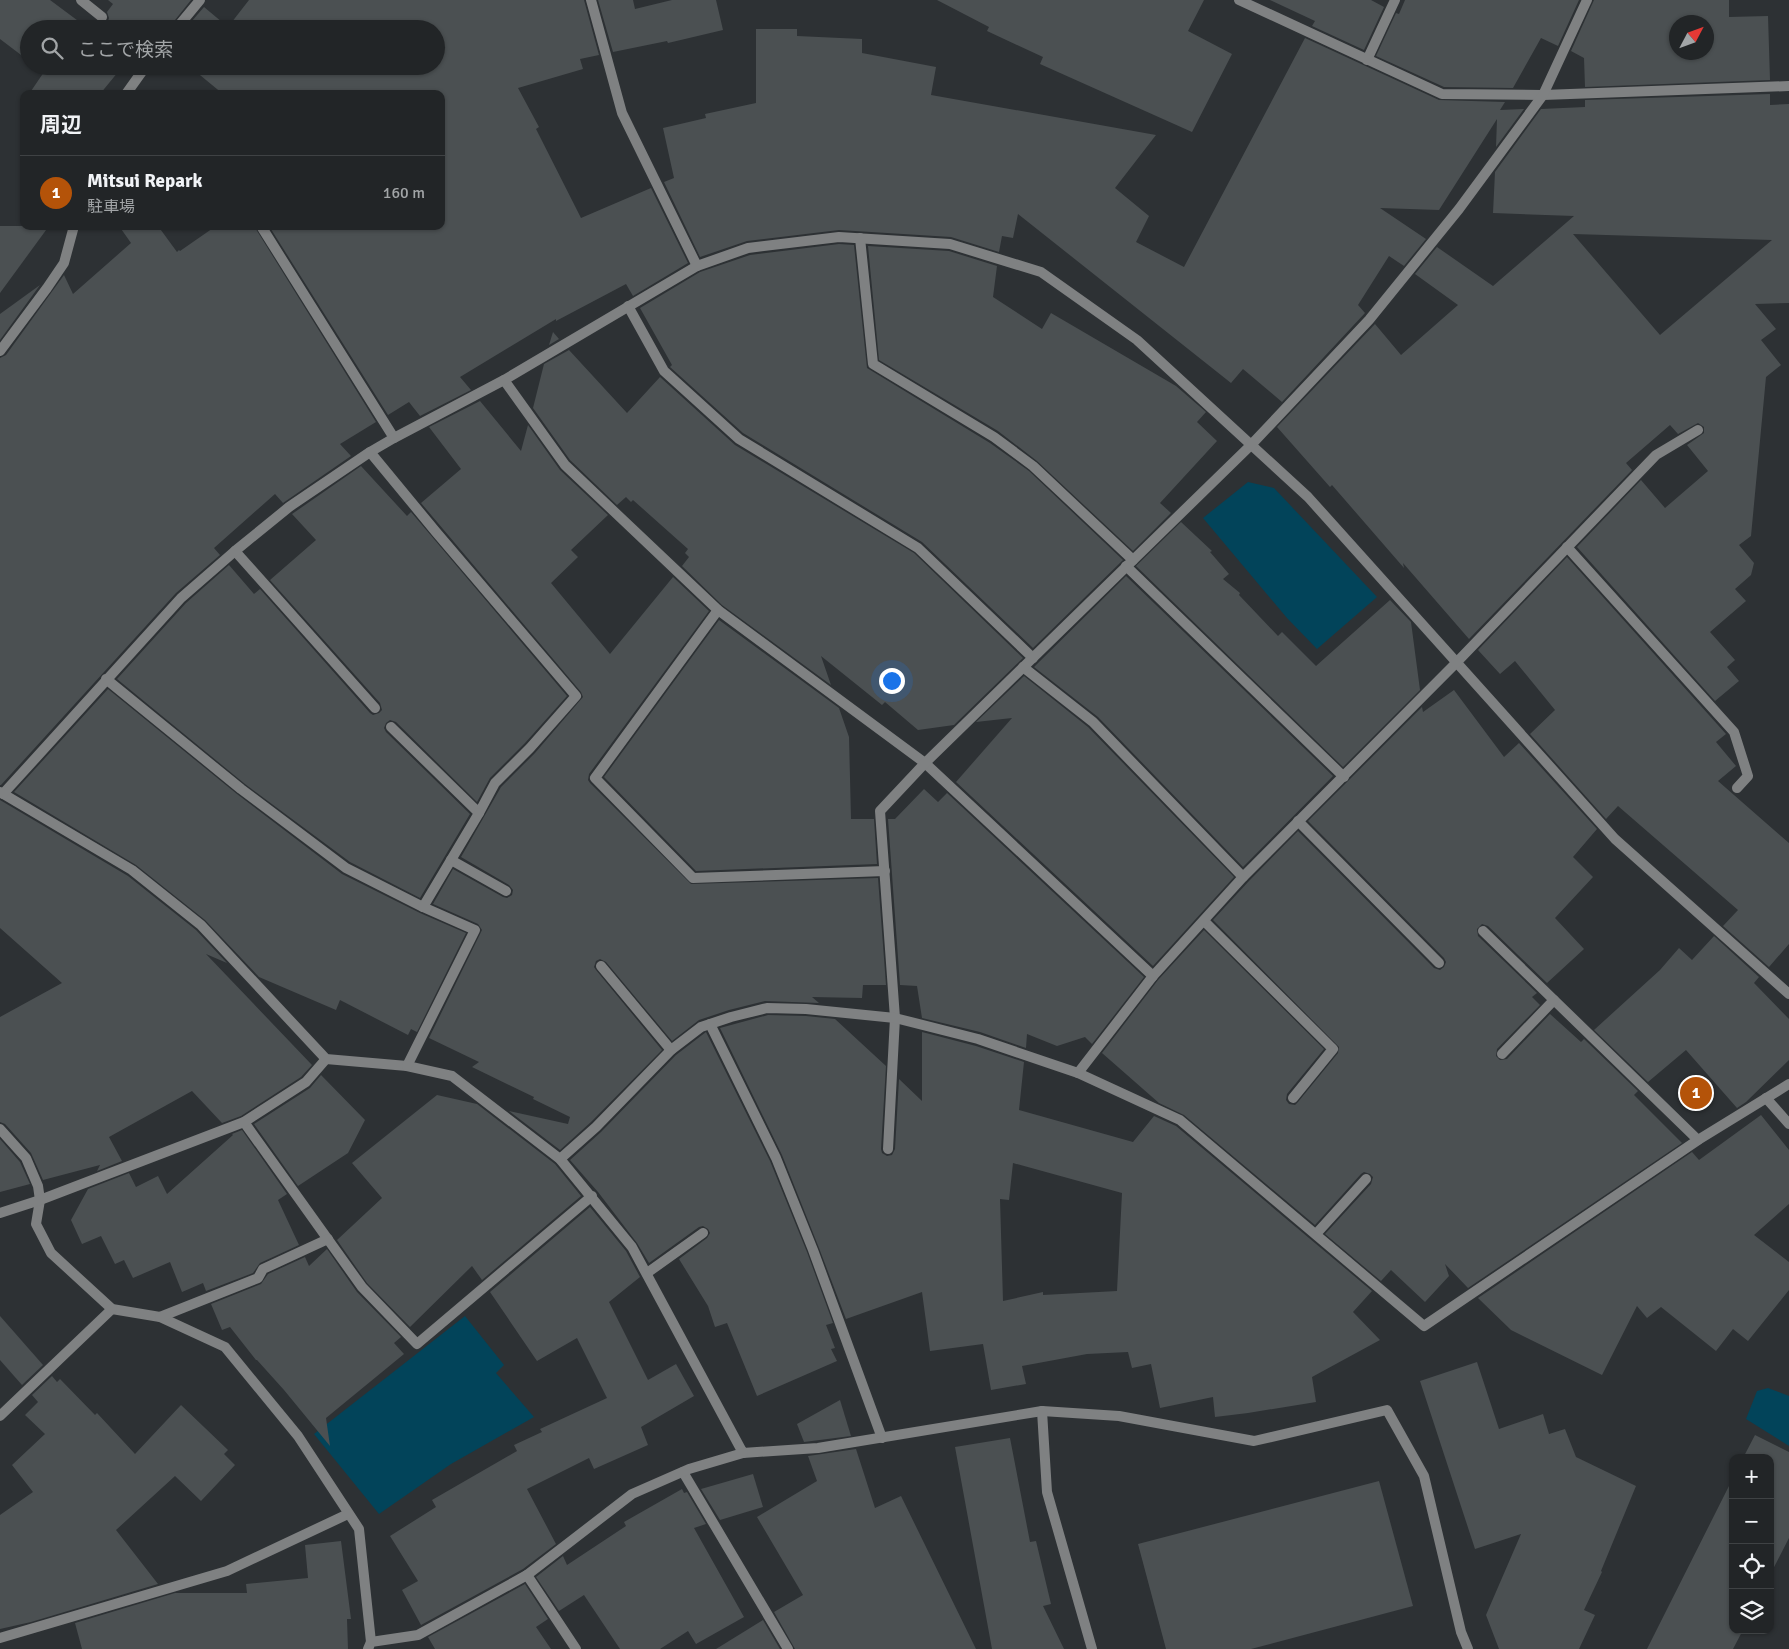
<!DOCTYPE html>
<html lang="ja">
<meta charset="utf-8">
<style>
body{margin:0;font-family:Signika,"Noto Sans JP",sans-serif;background:#2a2d2f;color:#f1f3f6}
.controls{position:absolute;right:15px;bottom:15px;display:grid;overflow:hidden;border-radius:10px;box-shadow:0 1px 4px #0004}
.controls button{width:45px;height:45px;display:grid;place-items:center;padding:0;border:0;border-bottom:1px solid #3f4244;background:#222527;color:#f1f3f6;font:25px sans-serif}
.compass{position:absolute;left:1669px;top:15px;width:45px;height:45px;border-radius:50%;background:#222527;box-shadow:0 1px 4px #0004;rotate:49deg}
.you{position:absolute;left:891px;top:680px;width:18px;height:18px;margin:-12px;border:4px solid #fff;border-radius:50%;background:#1a73e8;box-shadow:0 0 0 8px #1a73e833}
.badge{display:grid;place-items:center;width:32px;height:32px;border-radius:50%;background:#b45309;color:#fff;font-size:16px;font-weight:700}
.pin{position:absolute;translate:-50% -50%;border:2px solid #fff;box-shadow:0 1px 5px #0006}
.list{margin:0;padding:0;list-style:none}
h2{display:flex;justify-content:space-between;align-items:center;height:65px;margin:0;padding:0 20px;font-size:21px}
h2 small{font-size:16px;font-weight:400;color:#a2a5a7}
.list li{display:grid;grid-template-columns:32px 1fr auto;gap:15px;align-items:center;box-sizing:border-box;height:75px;padding:0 20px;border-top:1px solid #3f4244}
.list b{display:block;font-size:19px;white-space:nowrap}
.list p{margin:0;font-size:16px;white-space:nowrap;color:#a2a5a7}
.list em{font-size:16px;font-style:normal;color:#a2a5a7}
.icon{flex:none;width:28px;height:28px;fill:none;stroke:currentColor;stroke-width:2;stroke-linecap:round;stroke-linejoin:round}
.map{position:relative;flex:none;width:1789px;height:1649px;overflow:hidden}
.search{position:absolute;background:#222527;box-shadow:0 1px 4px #0004;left:20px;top:20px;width:425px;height:55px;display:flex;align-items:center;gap:12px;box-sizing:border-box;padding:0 18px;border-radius:28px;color:#a2a5a7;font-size:19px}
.panel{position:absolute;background:#222527;box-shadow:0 1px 4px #0004;left:20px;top:90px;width:425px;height:140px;border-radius:10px}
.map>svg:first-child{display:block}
.green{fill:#02445a}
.building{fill:#4b5052;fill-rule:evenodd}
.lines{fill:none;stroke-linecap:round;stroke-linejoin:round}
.service{stroke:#7f8182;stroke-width:10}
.minor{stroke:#7f8182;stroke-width:10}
</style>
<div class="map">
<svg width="1789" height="1649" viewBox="0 0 1789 1649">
<rect width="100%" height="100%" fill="#2d3134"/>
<g class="green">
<polygon points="1248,482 1274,488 1377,597 1317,649 1287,618 1203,518"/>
<polygon points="465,1316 504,1365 496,1373 534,1417 451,1464 379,1514 314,1434"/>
<polygon points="1768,1388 1789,1396 1789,1446 1746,1419 1757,1391"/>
</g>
<g class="building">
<polygon points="0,0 50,0 89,29 29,29 29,61 0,39"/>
<polygon points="108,0 191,0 171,25 169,29 94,29 99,23 104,24 108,21 109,18 107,12 113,4"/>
<polygon points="249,0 584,0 599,55 580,59 583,69 518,88 539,127 536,129 581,218 651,188 688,263 633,296 626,284 556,321 556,319 460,377 471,390 420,416 409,402 388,415 269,226 441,226 441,94 223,94 189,66 436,66 436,29 185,29 204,7 228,27"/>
<polygon points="598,0 633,0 635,9 672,0 716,0 723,30 668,43 667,41 613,52"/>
<polygon points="937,0 1204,0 1188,31 1232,54 1192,132 1040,64 1043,57 987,31 989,27"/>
<polygon points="1270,0 1371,0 1384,7 1364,50 1312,26 1315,21"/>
<polygon points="1405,0 1579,0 1558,46 1541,38 1513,88 1444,87 1376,56 1396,13 1399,14"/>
<path d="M 1594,0 L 1729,0 L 1729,17 L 1768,16 L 1770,80 L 1585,87 L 1584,58 L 1571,51 ZM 1676,22 L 1706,22 L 1706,52 L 1676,52 Z"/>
<polygon points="756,29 797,29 797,36 862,39 862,53 936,67 931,95 1156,135 1115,188 1149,216 1136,242 1184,267 1305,38 1439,100 1505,102 1500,110 1524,109 1496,147 1497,119 1439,210 1380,208 1426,239 1404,266 1389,256 1358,305 1365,313 1282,402 1243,369 1231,383 1018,214 1013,238 1002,236 999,252 951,237 839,230 747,241 700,257 664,182 674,178 663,128 706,118 705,114 756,103"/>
<polygon points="36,66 123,66 100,94 29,94 44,72"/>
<path d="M 1770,94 L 1770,105 L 1789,104 L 1789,303 L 1755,304 L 1776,329 L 1761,340 L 1781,365 L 1766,377 L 1751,536 L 1739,545 L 1754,563 L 1751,575 L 1735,589 L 1746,601 L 1710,632 L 1735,660 L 1727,667 L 1739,681 L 1715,701 L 1577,547 L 1641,480 L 1665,508 L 1708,471 L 1687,445 L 1704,433 L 1704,427 L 1698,423 L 1678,434 L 1670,425 L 1626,463 L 1632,470 L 1469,639 L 1403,563 L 1404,568 L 1332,485 L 1330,487 L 1277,427 L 1375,324 L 1401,355 L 1458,305 L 1415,274 L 1437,247 L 1493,286 L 1574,216 L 1493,213 L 1495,172 L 1541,109 L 1585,107 L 1585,100 ZM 1573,234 L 1772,240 L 1660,335 Z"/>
<polygon points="0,226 49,226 0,293"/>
<polygon points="119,226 158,226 177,252 179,250 180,251 216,226 254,226 376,422 340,444 351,456 283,503 275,494 214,548 220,555 176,593 1,785 0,785 0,358 6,355 64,275 73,294 131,243"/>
<polygon points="839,244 854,245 867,368 990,443 1029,471 1123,560 1033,648 922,542 743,433 670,367 672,365 640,308 700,272 750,255"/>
<polygon points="868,246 949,251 997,266 993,297 1042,329 1051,313 1176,386 1206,412 1197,422 1217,441 1160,503 1171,513 1133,551 1037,461 998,431 879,360"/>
<polygon points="40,285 0,340 0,314"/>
<polygon points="553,332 559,339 549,345"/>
<polygon points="569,350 627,413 660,377 735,445 914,553 1023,658 954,725 918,730 885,702 882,705 821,656 831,685 722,605 682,566 689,557 685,553 688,549 633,500 631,502 626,497 617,505 570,460 533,408 544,364"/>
<polygon points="480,401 521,451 528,425 560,470 608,515 571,550 578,557 551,583 610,654 673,577 709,611 589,774 588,780 590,783 691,884 878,878 886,985 863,985 862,998 812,997 819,1003 765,1001 729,1010 699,1020 672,1041 606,962 600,959 596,961 594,967 596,970 662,1050 591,1122 560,1150 509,1111 568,1124 570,1117 533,1099 534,1097 472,1067 479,1062 429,1038 482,930 478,924 433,904 453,869 503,897 507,898 512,895 513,890 509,885 461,857 501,787 535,753 583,697 581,692 421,503 461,469 429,427"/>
<polygon points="361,466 407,516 411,512 567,696 525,743 490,778 477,802 396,722 390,720 386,723 384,728 386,732 470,814 420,898 350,862 245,784 117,679 186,603 229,565 254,594 260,589 370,713 373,715 379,713 382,710 380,703 270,580 316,540 292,514"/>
<polygon points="1181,522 1212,551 1210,552 1229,574 1223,579 1240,593 1239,595 1278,636 1282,632 1316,666 1390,600 1411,622 1420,690 1343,767 1136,566"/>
<polygon points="1567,557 1726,734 1716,742 1736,766 1718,781 1789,843 1789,944 1769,967 1723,926 1738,910 1618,806 1606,819 1530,734 1555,710 1515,661 1500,674 1478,650"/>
<polygon points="1126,576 1333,776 1243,867 1098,717 1034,667"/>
<polygon points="719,620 839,708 849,737 851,819 874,819 877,864 696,871 604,777"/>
<polygon points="1024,676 1088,727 1234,877 1153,966 956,782 1012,718 976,722"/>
<polygon points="108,689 237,794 342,874 420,913 466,933 417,1032 411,1029 408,1035 340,1000 336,1010 259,977 205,920 136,865 14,792"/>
<polygon points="1454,690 1504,757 1519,743 1597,829 1573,857 1593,877 1555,918 1584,949 1547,983 1488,926 1482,924 1477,929 1478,936 1537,993 1532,997 1540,1005 1497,1049 1496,1056 1500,1060 1507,1059 1550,1014 1581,1042 1584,1039 1638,1091 1634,1095 1682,1143 1468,1288 1445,1264 1449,1276 1425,1302 1391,1270 1381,1281 1325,1234 1371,1184 1373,1177 1370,1174 1364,1172 1361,1174 1315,1225 1184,1115 1159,1103 1102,1053 1158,980 1204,930 1324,1049 1287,1094 1286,1100 1289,1104 1295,1105 1298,1102 1338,1053 1339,1047 1213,920 1248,882 1298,831 1434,968 1440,970 1444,967 1446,962 1444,958 1308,821 1422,707 1423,712"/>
<polygon points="924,789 938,802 947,793 1144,977 1092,1044 1085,1037 1057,1046 1027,1034 1026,1048 980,1032 922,1018 917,986 900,985 888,819 895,819"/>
<polygon points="0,800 128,876 196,930 227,963 206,954 312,1065 301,1077 241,1116 222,1123 192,1091 109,1137 122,1161 97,1171 100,1165 43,1180 31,1153 5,1124 0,1122 0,1017 62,983 0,928"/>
<polygon points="1714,936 1759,977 1754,983 1789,1019 1789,1060 1746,1102 1737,1108 1686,1050 1648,1082 1594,1030 1660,970 1679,948 1692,960"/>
<path d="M 768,1015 L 806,1016 L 835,1019 L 886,1066 L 881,1149 L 882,1153 L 887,1156 L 892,1155 L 895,1149 L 899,1079 L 922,1101 L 922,1032 L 976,1046 L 1024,1062 L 1019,1110 L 1133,1142 L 1154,1116 L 1176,1126 L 1372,1291 L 1353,1312 L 1380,1340 L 1312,1377 L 1316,1402 L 1248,1413 L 1215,1417 L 1213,1397 L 1160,1408 L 1151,1364 L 1132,1368 L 1128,1352 L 1087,1354 L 1022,1366 L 1026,1384 L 991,1390 L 983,1344 L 930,1351 L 922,1292 L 846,1319 L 819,1248 L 782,1155 L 720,1028 ZM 1013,1163 L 1122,1193 L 1117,1291 L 1043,1295 L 1043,1292 L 1003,1301 L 1000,1199 L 1009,1200 Z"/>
<polygon points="706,1032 770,1161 807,1252 833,1323 826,1325 835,1348 831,1349 837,1361 757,1396 727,1323 715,1327 708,1306 679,1259 707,1238 710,1233 708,1229 703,1226 699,1227 649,1263 637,1243 598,1192 570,1160 601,1132 676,1055"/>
<polygon points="321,1075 365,1120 348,1153 298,1186 254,1124 310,1088"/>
<polygon points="437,1095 477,1104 555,1164 581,1196 482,1280 472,1266 410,1327 367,1283 337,1240 382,1198 352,1163"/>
<polygon points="1761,1115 1789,1150 1789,1204 1754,1235 1789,1262 1789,1290 1748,1341 1733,1329 1716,1351 1661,1307 1647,1318 1637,1306 1602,1375 1511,1330 1478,1298 1692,1152 1699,1160"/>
<polygon points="242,1130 287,1194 278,1200 299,1245 260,1263 253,1273 206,1291 203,1283 182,1292 170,1262 133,1278 124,1260 115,1264 101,1236 82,1244 71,1220 88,1189 129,1173 136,1187 158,1176 167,1194 233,1135 232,1134"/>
<polygon points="0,1139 20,1162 30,1184 0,1192"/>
<polygon points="590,1207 626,1251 640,1277 609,1302 648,1380 676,1364 694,1396 641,1427 648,1445 594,1469 589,1458 527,1489 556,1544 523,1569 421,1625 402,1590 418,1581 390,1536 436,1507 432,1500 517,1451 514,1445 542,1432 540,1429 607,1398 577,1338 537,1361 490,1292"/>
<polygon points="327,1249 357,1292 401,1337 394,1343 404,1354 326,1418 330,1446 284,1390 257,1360 256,1360 230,1327 222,1330 211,1304 261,1284 268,1274 305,1257 309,1266"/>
<polygon points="0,1316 43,1365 22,1385 0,1360"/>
<polygon points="1477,1362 1499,1429 1543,1414 1549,1434 1565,1429 1576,1457 1636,1486 1601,1571 1602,1572 1584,1610 1595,1615 1579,1649 1499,1649 1486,1615 1521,1534 1475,1549 1420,1381"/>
<polygon points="52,1376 57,1382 60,1379 95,1415 97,1413 135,1454 181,1405 228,1450 224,1454 235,1465 201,1501 175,1476 116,1530 158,1584 31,1622 0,1629 0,1515 33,1492 12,1465 45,1434 25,1415 38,1402 32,1395"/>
<polygon points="840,1400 851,1436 804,1442 797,1424"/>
<polygon points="1755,1435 1789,1452 1789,1538 1770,1575 1770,1458 1743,1458"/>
<polygon points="1010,1438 1030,1542 1036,1541 1051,1604 1043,1606 1064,1649 992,1649 955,1447"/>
<polygon points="856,1449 875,1508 901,1496 976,1649 795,1649 774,1612 803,1595 757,1517 817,1481 808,1456"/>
<polygon points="753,1474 763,1507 720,1520 701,1489"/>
<polygon points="1733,1478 1733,1630 1743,1630 1733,1649 1647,1649"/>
<polygon points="1379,1481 1413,1606 1251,1649 1166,1649 1138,1544"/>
<polygon points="682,1489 684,1493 687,1492 706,1524 694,1528 744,1617 696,1644 688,1631 660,1649 620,1649 584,1595 559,1611 536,1577 563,1556 567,1565 626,1526 624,1522"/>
<polygon points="341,1541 351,1619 347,1619 348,1649 82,1649 75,1623 175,1593 247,1593 246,1584 308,1578 305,1545"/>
<polygon points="525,1584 548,1619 536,1627 551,1649 435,1649 428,1637"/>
<polygon points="763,1620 780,1649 716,1649"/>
</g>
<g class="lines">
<g class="service">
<polyline points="81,0 102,17"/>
<polyline points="1367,60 1395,0"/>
<polyline points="860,238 873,364 994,437 1033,466 1133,560"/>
<polyline points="628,306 664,371 739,439 918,548 1033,658"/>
<polyline points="370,452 436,532 576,696 530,748 495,783 479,813 391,727"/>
<polyline points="1567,547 1734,732 1748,776 1737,788"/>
<polyline points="235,551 375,708"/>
<polyline points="1126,566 1344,777"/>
<polyline points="718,610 595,778 693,878 885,871"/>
<polyline points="1023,667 1093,722 1243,877"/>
<polyline points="106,679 241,789 346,868 423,907"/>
<polyline points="1298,821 1439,963"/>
<polyline points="451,860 506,891"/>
<polyline points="1204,921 1333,1049 1293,1098"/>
<polyline points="1483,931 1698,1140"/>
<polyline points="601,966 671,1050"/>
<polyline points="710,1024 776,1158 813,1250 882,1438"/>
<polyline points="1502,1054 1554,1000"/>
<polyline points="1766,1098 1789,1124"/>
<polyline points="244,1122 362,1287 417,1344 592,1196"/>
<polyline points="0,1129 26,1158 38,1186 40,1200 36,1224 51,1253 112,1309 160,1317 225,1347 298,1436 359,1529 371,1642"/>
<polyline points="888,1149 895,1018"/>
<polyline points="0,1213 40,1200 244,1122 306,1082 326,1059"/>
<polyline points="1316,1234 1366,1179"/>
<polyline points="647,1273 703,1233"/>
<polyline points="160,1317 258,1278 263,1269 328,1239"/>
<polyline points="0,1416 112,1309"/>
<polyline points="683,1472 788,1649"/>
<polyline points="0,1638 227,1571 348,1514"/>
</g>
<g class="minor">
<polyline points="591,0 622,113 697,266"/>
<polyline points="1239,0 1442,94 1543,95 1789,86"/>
<polyline points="176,29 200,0"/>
<polyline points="126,94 146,66"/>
<polyline points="261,226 394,438"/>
<polyline points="0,351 47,288 64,263 74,226"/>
<polyline points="504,380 565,465 718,610 925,763 1153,976"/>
<polyline points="0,792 132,870 201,925 326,1059 407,1066 452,1076 560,1159 632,1247 743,1453 818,1448 1042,1411 1119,1416 1254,1441 1387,1410 1424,1476 1461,1632 1468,1649"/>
<polyline points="3,794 181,598 235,551 289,507 370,452 394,438 504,380 697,266 748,248 839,237 950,244 1041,272 1137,340 1308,497 1615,839 1789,994"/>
<polyline points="895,1018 880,811 925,763 1251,445 1369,320 1459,209 1543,95 1587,0"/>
<polyline points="407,1066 475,930 423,907 479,813"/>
<polyline points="1078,1073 1153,976 1243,877 1456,663 1656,455 1698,430"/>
<polyline points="560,1159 596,1127 671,1050 701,1027 731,1017 767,1008 806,1009 895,1018 978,1039 1078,1073 1180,1120 1424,1326 1698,1140 1789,1084"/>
<polyline points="1042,1411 1047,1492 1092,1649"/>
<polyline points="527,1575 576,1649"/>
<polyline points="368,1649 371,1642 418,1635 527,1575 632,1494 689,1469 743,1453"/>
</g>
</g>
</svg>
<div class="controls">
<button>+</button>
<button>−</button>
<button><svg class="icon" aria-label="locate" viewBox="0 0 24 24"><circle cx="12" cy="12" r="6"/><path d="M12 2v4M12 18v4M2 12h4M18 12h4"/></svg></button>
<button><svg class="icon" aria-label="layers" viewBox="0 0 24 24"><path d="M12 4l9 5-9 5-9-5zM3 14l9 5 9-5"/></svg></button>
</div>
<svg class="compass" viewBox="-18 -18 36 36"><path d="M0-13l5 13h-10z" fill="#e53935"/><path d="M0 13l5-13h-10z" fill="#a2a5a7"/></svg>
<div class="you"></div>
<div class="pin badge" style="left:1696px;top:1093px">1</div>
<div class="search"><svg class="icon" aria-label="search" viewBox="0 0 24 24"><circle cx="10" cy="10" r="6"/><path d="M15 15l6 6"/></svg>ここで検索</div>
<section class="panel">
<h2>周辺<small></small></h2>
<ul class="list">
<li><span class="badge">1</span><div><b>Mitsui Repark</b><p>駐車場</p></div><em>160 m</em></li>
</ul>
</section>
</div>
